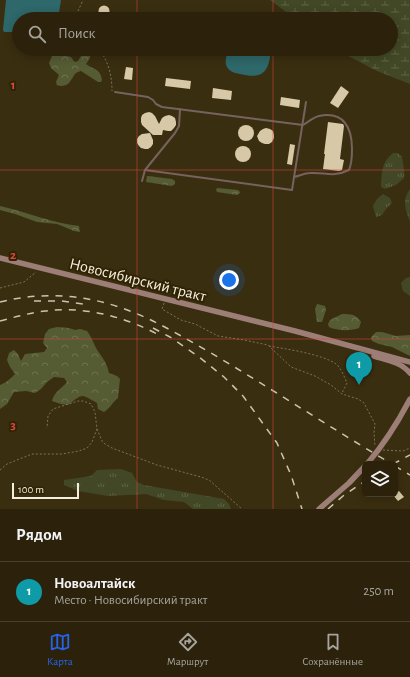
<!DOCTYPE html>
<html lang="ru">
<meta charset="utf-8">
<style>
body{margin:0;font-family:"Alegreya Sans",sans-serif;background:#382f1a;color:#f1f3f6}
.controls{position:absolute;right:12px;bottom:12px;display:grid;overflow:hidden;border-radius:6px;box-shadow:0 2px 10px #0003}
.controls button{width:36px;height:36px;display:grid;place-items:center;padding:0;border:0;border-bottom:1px solid #483f2d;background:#2c220c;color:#f1f3f6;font:20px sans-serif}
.scale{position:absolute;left:12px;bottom:10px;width:67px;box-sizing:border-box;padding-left:4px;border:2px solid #f5eedc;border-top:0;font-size:11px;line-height:14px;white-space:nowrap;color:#f5eedc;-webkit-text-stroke:3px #302405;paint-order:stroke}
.you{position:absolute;left:229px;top:280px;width:14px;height:14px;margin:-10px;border:3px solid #fff;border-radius:50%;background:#1a73e8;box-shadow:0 0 0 6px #1a73e833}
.badge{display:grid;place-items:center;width:26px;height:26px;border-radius:50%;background:#2563eb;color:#fff;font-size:13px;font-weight:700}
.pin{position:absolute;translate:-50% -33px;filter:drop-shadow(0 1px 2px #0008)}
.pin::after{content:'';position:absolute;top:21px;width:14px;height:12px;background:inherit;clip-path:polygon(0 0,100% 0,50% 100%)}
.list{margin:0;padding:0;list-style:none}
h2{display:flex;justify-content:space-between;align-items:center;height:52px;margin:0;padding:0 16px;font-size:17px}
h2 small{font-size:13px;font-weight:400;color:#a6a49d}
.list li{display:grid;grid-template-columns:26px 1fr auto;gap:12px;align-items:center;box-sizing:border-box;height:60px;padding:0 16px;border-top:1px solid #483f2d}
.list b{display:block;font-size:15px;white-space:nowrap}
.list p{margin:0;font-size:13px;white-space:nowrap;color:#a6a49d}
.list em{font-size:13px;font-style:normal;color:#a6a49d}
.icon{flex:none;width:22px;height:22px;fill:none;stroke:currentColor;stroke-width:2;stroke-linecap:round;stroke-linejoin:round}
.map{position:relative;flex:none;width:410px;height:509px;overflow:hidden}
.search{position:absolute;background:#2c220c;box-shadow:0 2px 10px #0003;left:12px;right:12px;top:12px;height:44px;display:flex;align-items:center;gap:10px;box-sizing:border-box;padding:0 14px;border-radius:22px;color:#a6a49d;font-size:15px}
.sheet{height:112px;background:#2c220c}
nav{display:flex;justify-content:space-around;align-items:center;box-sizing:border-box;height:56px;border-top:1px solid #483f2d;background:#2c220c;font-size:11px;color:#a6a49d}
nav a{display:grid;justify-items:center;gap:2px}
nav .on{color:#2563eb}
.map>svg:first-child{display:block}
.grass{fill:url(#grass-tufts)}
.forest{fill:url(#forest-crowns)}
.wetland{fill:url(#wetland-marsh)}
.water{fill:#2e686a}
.building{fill:#d7c9a7}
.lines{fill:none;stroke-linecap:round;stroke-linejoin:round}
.path{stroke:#7d7359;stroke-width:1;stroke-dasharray:2 2;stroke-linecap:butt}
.lane{stroke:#76625e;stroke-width:2}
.secondary{stroke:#9d7e77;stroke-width:5.5}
.rail{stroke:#ccc4af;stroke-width:1.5;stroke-dasharray:7 7;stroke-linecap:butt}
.grid{fill:none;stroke:#db4643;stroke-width:1;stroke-opacity:0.55}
.labels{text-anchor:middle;stroke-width:4;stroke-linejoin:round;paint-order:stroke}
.street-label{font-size:16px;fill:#f5eedc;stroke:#302405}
.grid-label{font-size:13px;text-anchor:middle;font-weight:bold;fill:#db4643;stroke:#302405;stroke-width:4;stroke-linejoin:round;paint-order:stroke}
</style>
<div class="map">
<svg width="410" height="509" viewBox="0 0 410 509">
<defs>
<pattern id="grass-tufts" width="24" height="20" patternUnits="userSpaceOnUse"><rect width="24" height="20" fill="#424825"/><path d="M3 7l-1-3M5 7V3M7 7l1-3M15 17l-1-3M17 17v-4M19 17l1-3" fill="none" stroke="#5e6344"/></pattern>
<pattern id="forest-crowns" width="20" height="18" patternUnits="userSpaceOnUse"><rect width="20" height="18" fill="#555b33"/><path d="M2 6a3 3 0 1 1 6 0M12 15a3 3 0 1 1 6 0" fill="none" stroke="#6e7350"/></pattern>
<pattern id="wetland-marsh" width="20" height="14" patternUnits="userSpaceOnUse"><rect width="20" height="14" fill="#424825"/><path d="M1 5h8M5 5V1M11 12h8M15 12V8" fill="none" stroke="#5e6344"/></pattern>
</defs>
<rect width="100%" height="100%" fill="#3a2e10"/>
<g class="grass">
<path d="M 393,153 L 398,153 L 402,157 C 403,164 405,171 404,178 L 396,185 L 385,189 L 381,187 C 382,173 381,163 393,153 Z"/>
<polygon points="383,194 390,198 392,203 386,209 382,215 376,217 373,206 377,199"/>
<polygon points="410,277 410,296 403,291 401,283 406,278"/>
<polygon points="121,469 132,473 137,482 144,485 224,499 229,504 231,509 193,509 184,502 164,500 146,494 108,496 78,491 64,485 64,480 91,476 97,470"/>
</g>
<g class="forest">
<path d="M 55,49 L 61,49 L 61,54 C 65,58 71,54 73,60 L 75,62 L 78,61 L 81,56 L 85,53 L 90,55 L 90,58 L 86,64 C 94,70 100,68 102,80 L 101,82 L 98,82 L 81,71 C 78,72 77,72 75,74 C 73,76 73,78 71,80 C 68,86 62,87 57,85 L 56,82 L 59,75 L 51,68 L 49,63 L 52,56 L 52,53 Z"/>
<polygon points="147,176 148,176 172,179 175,181 175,184 172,186 146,182"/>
<polygon points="218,188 238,190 240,192 240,193 237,195 217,192 216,189"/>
<path d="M 0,206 C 27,212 52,223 79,226 L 80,232 L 74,231 L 62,226 L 57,224 L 37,222 L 15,214 L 0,210 Z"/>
<polygon points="317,304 325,306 326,310 322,322 317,322 315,309"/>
<path d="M 342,314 C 351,314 356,314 361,322 L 359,328 C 351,331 337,331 329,327 L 328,324 L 330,320 Z"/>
<path d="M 57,327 L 69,328 L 75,330 L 80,329 L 87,331 C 91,336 93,342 96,348 C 102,358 106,360 109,373 L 117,376 L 120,379 L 118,398 C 112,403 110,408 104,412 L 98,409 L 97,403 C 80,394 84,393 68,405 L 61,404 L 52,401 C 54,392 61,389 67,382 L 64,378 L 54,377 L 47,382 L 41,389 L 35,393 L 26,391 L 14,392 L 7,404 L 0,409 L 0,385 C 6,383 11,378 15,374 L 10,367 L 7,360 L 9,353 L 14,350 L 18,354 L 21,361 L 25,354 L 44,352 L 47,348 L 43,343 L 45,334 L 49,329 Z"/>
<polygon points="376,332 382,332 396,336 410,335 410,356 392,347 379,344 372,341 371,337"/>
</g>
<g class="wetland">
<polygon points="270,0 410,0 410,84 377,71 335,49 391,49 391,19 296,19"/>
<path d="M 410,189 L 410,221 C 405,210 402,200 410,189 Z"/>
</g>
<g class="water">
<polygon points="6,0 61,0 58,19 19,19 19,32 4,32 3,30"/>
<path d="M 228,49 L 271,49 C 269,71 264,80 240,74 C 235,73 230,72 227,67 C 224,62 227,55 228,49 Z"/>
</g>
<g class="building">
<circle cx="104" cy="11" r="5.5"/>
<polygon points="126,67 133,68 132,80 124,79"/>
<polygon points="166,78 191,81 190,89 165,86"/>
<polygon points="341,86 349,92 338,108 330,103"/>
<polygon points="213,88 232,91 231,100 212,98"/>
<polygon points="281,97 300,100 299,108 280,105"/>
<polygon points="149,112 152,113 155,116 159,124 162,118 165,116 169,115 172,116 175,118 176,122 176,125 174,128 171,131 168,131 163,130 162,135 153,135 142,125 141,122 141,118 142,115 145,113"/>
<polygon points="328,122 343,124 344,126 340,159 344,160 342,170 339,171 323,169 325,154 324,154"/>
<circle cx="246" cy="133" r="8"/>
<polygon points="266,128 270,129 273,131 274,135 274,138 272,142 269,144 265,144 262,143 259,141 257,136 260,131 263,129"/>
<polygon points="150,133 153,140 153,144 151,147 148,149 145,149 141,148 139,146 137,143 137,139 139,136 142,134"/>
<polygon points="290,144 295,145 292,165 287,164"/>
<circle cx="243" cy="154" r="8"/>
<polygon points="399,491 404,497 398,501 393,495"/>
</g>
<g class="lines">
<g class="path">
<polyline points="77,19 78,11 83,0"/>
<path d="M 98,49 C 100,51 103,54 104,57 C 110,67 112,80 112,91"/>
<polyline points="0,288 24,282 36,272"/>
<polyline points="164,303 162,309 181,320 195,324 218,336 244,340 268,345 291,367 315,376 331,385 342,394 358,399 364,403 375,424 374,433 375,446"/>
<path d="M 269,346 C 286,349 322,354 336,364 C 341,368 344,376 347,383 L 342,393"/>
<polyline points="97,429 102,441 105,444 112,448 157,465 201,477 209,480 242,509"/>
<polyline points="383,450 403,451 410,448"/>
<polyline points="0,470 7,464 32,454 62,454 79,451 87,448 92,442 97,429 95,412 91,404 83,401 78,401 53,409 48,416 47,428"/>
</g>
<g class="lane">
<path d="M 115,92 L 148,97 L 153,100 L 156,104 L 162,107 L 303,125 C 308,122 314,117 319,116 C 344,111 352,128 352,149 C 352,157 352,163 349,170 C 332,178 326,172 310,173 C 305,173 299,176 294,177"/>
<polyline points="145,170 292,190 306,102"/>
<polyline points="142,181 145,170 175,133 179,126 180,109"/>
</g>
<g class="secondary">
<polyline points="0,258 295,331 410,362"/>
<path d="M 374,356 C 387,360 401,362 410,373"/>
<path d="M 367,464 C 384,444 398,422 410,399"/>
<polyline points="319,509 349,483 365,466"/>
</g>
<g class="rail">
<polyline points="34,301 62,301 89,305"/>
<path d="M 0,302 C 40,292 80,294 119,307 C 152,318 181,336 211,353 C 272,389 331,428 392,464"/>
<path d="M 0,321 C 15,317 29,313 45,311 C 83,306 123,316 157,334"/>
<polyline points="153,328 170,337 199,357 224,377 243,396 277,443 291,475 302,509"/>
<polyline points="393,464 410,455"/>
<polyline points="395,466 410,475"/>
<polyline points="328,509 343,496 365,481"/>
</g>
</g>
<path class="grid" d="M 137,0 L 137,19M 273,0 L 273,19M 137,49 L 137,509M 273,49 L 273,509M 0,170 L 410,170M 0,339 L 410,339"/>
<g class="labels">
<g class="street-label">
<text transform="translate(138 279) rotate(14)" y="6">Новосибирский тракт</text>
</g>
</g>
<g class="grid-label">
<text x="13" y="89">1</text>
<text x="13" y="259">2</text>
<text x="13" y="429">3</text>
</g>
</svg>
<div class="controls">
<button><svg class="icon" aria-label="layers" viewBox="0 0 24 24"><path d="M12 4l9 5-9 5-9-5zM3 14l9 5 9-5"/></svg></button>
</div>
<div class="scale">100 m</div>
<div class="you"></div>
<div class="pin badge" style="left:359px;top:385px;background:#0f9aa8">1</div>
<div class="search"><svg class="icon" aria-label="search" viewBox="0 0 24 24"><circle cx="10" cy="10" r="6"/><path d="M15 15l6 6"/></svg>Поиск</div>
</div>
<section class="sheet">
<h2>Рядом<small></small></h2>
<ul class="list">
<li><span class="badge" style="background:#0f9aa8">1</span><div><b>Новоалтайск</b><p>Место · Новосибирский тракт</p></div><em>250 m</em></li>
</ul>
</section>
<nav>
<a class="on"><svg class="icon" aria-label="map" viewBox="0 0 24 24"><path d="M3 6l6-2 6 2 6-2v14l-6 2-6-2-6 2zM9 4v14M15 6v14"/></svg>Карта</a>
<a><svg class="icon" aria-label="directions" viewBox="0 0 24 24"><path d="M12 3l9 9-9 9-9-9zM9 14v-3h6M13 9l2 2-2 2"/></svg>Маршрут</a>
<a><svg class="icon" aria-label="saved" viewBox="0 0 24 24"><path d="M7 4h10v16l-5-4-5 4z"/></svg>Сохранённые</a>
</nav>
